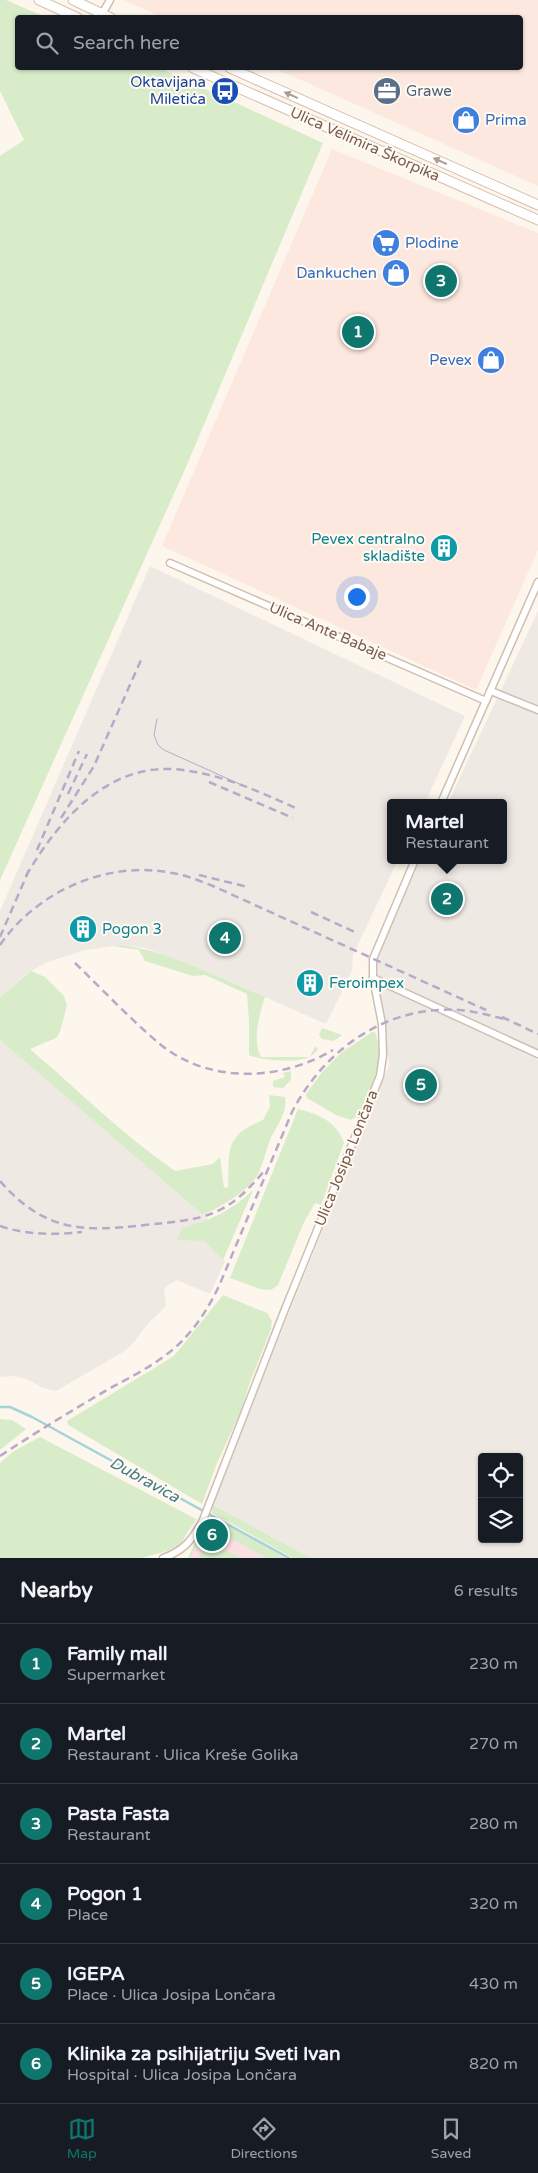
<!DOCTYPE html>
<meta charset="utf-8">
<style>
body{margin:0;font-family:"Varela Round",sans-serif;background:#242831;color:#f1f3f6}
.controls{position:absolute;right:15px;bottom:15px;display:grid;overflow:hidden;border-radius:5px;box-shadow:0 1px 4px #0004}
.controls button{width:45px;height:45px;display:grid;place-items:center;padding:0;border:0;border-bottom:1px solid #363941;background:#171b24;color:#f1f3f6;font:25px sans-serif}
.you{position:absolute;left:356px;top:596px;width:18px;height:18px;margin:-12px;border:4px solid #fff;border-radius:50%;background:#1a73e8;box-shadow:0 0 0 8px #1a73e833}
.badge{display:grid;place-items:center;width:32px;height:32px;border-radius:50%;background:#0f766e;color:#fff;font-size:16px;font-weight:700}
.pin{position:absolute;translate:-50% -50%;border:2px solid #fff;box-shadow:0 1px 5px #0006}
.popup{position:absolute;left:387px;top:799px;width:120px;height:65px;box-sizing:border-box;display:grid;place-content:center;border-radius:5px;background:#171b24;filter:drop-shadow(0 1px 4px #0005);font-size:16px;white-space:nowrap;color:#9ea1a6}
.popup b{font-size:19px;color:#f1f3f6}
.popup::after{content:'';position:absolute;left:50%;top:100%;margin-left:-10px;border:10px solid transparent;border-top-color:#171b24}
.list{margin:0;padding:0;list-style:none}
h2{display:flex;justify-content:space-between;align-items:center;height:65px;margin:0;padding:0 20px;font-size:21px}
h2 small{font-size:16px;font-weight:400;color:#9ea1a6}
.list li{display:grid;grid-template-columns:32px 1fr auto;gap:15px;align-items:center;box-sizing:border-box;height:80px;padding:0 20px;border-top:1px solid #363941}
.list b{display:block;font-size:19px;white-space:nowrap}
.list p{margin:0;font-size:16px;white-space:nowrap;color:#9ea1a6}
.list em{font-size:16px;font-style:normal;color:#9ea1a6}
.icon{flex:none;width:28px;height:28px;fill:none;stroke:currentColor;stroke-width:2;stroke-linecap:round;stroke-linejoin:round}
.map{position:relative;flex:none;width:538px;height:1558px;overflow:hidden}
.search{position:absolute;background:#171b24;box-shadow:0 1px 4px #0004;left:15px;right:15px;top:15px;height:55px;display:flex;align-items:center;gap:12px;box-sizing:border-box;padding:0 18px;border-radius:5px;color:#9ea1a6;font-size:19px}
.sheet{height:545px;background:#171b24}
nav{display:flex;justify-content:space-around;align-items:center;box-sizing:border-box;height:70px;border-top:1px solid #363941;background:#171b24;font-size:14px;color:#9ea1a6}
nav a{display:grid;justify-items:center;gap:2px}
nav .on{color:#0f766e}
.map>svg:first-child{display:block}
.commercial{fill:#fde8e0}
.industrial{fill:#efe9e4;fill-rule:evenodd}
.medical{fill:#fbdfe3}
.green{fill:#d8ecc9}
.lines{fill:none;stroke-linecap:round;stroke-linejoin:round}
.stream{stroke:#a5d3da;stroke-width:2.5}
.street-casing{stroke:#d1beb0;stroke-width:9}
.secondary-casing{stroke:#d6c0b0;stroke-width:11}
.street{stroke:#fff;stroke-width:6}
.secondary{stroke:#fff;stroke-width:9}
.tram{stroke:#b9a8c9;stroke-width:1}
.rail{stroke:#b9a8c9;stroke-width:2.5;stroke-dasharray:8 5;stroke-linecap:butt}
.oneway{fill:#af9d94}
.labels{text-anchor:middle;stroke-width:4;stroke-linejoin:round;paint-order:stroke}
.transit-label{font-size:15px;fill:#164399;stroke:#fffaf3;text-anchor:end}
.service-label{font-size:15px;fill:#4e5e75;stroke:#fffaf3;text-anchor:start}
.shop-label{font-size:15px;fill:#366cbe;stroke:#fffaf3;text-anchor:start}
.street-label{font-size:15px;fill:#7a5c4d;stroke:#fffaf3}
.culture-label{font-size:15px;fill:#0d838f;stroke:#fffaf3;text-anchor:start}
.water-label{font-size:16px;font-style:italic;fill:#437c86;stroke:#fffaf3}
</style>
<div class="map">
<svg width="538" height="1558" viewBox="0 0 538 1558">
<rect width="100%" height="100%" fill="#fdf6ec"/>
<g class="commercial">
<polygon points="124,0 538,0 538,186 274,68 520,68 520,18 163,18"/>
<polygon points="332,149 538,233 538,550 476,690 162,546"/>
</g>
<g class="industrial">
<polygon points="150,566 465,716 425,803 391,803 391,860 398,860 353,955 352,971 326,1024 192,965 145,948 122,945 85,950 45,963 25,975 0,997 0,911"/>
<path d="M 538,611 L 538,1558 L 311,1558 L 215,1506 L 213,1502 L 389,1065 L 376,956 L 421,860 L 503,860 L 503,803 L 448,803 ZM 482,1457 L 519,1457 L 519,1539 L 482,1539 Z"/>
<polygon points="0,1040 210,1221 199,1236 225,1261 210,1294 177,1280 164,1288 166,1306 147,1325 134,1342 123,1352 56,1391 43,1388 27,1379 12,1376 0,1377"/>
</g>
<polygon class="medical" points="205,1525 266,1558 191,1558"/>
<g class="green">
<polygon points="0,0 6,0 45,17 18,18 18,68 160,68 323,143 186,467 0,880 0,156 24,140 0,91"/>
<path d="M 122,945 C 172,952 219,978 265,997 C 259,1015 252,1040 261,1057 L 310,1057 L 315,1046 L 318,1049 C 316,1051 313,1056 309,1057 C 296,1063 262,1061 249,1055 L 249,1021 L 247,994 L 205,975 L 193,976 L 145,961 L 139,950 L 113,946 Z"/>
<path d="M 31,971 L 45,977 L 64,996 L 67,1005 L 60,1032 L 56,1038 L 30,1049 C 78,1090 123,1135 175,1171 L 213,1164 L 220,1157 L 224,1188 L 228,1187 C 230,1151 223,1136 263,1120 L 270,1106 L 269,1095 L 285,1097 C 288,1113 276,1126 270,1140 C 266,1150 264,1160 260,1170 C 252,1190 222,1206 203,1215 L 0,1040 L 0,997 Z"/>
<polygon points="322,1028 342,1035 334,1041 322,1039 319,1035"/>
<path d="M 372,1032 L 375,1032 C 387,1061 370,1090 358,1116 L 351,1120 L 336,1115 L 307,1098 L 306,1094 L 323,1071 L 341,1053 Z"/>
<polygon points="291,1071 291,1080 283,1088 273,1087 273,1081 285,1077 283,1073"/>
<path d="M 298,1109 C 319,1114 337,1122 344,1143 L 321,1205 L 315,1203 L 304,1222 L 278,1285 L 271,1290 L 260,1289 L 230,1278 Z"/>
<path d="M 253,1190 L 223,1260 L 204,1241 L 177,1240 L 182,1228 C 209,1221 233,1210 253,1190 Z"/>
<polygon points="223,1295 267,1313 272,1321 271,1329 249,1385 242,1409 217,1463 202,1504 68,1425 67,1421 174,1356"/>
<polygon points="0,1419 12,1420 26,1429 0,1450"/>
<polygon points="40,1437 196,1519 181,1543 173,1549 142,1558 0,1558 0,1463 14,1451"/>
<polygon points="213,1502 215,1506 311,1558 293,1558 216,1515 212,1513"/>
<polygon points="210,1517 215,1518 286,1558 266,1558 205,1525 191,1558 188,1558 206,1519 208,1520"/>
<polygon points="207,1541 242,1558 199,1558"/>
</g>
<g class="lines">
<polyline class="stream" points="0,1407 10,1407 32,1417 289,1558"/>
<defs>
<g id="street">
<polyline points="101,16 110,0"/>
<polyline points="170,563 486,701"/>
<polyline points="491,691 538,710"/>
<polyline points="441,803 538,582"/>
<polyline points="373,978 538,1054"/>
<path d="M 163,1558 C 184,1551 193,1539 203,1520 L 285,1309 L 380,1076 L 383,1055 L 382,1024 L 373,978 L 373,959 L 415,860"/>
</g>
<g id="secondary">
<polyline points="39,0 78,18"/>
<polyline points="73,0 111,18"/>
<polyline points="193,68 538,220"/>
<polyline points="230,68 538,205"/>
</g>
</defs>
<use href="#street" class="street-casing"/>
<use href="#secondary" class="secondary-casing"/>
<use href="#street" class="street"/>
<use href="#secondary" class="secondary"/>
<polyline class="tram" points="157,719 154,735 158,745 164,750 244,786"/>
<g class="rail">
<polyline points="209,782 293,818"/>
<polyline points="68,794 87,754"/>
<polyline points="61,818 94,766 141,660"/>
<polyline points="37,850 79,751"/>
<polyline points="199,875 248,887"/>
<path d="M 26,876 C 59,819 110,760 183,770 C 223,775 260,792 298,809"/>
<polyline points="311,912 357,933"/>
<polyline points="0,937 29,870"/>
<path d="M 0,945 C 37,891 108,860 172,873 C 186,875 200,881 213,886 L 486,1010"/>
<path d="M 75,963 C 103,990 131,1020 161,1045 C 210,1084 281,1081 333,1050"/>
<polyline points="502,1017 538,1034"/>
<path d="M 0,1181 C 45,1232 82,1232 145,1225 C 202,1219 225,1219 264,1171"/>
<path d="M 0,1226 C 26,1235 55,1235 82,1232"/>
<path d="M 0,1456 C 35,1433 71,1411 107,1390 C 132,1376 160,1363 181,1342 C 197,1326 209,1307 219,1286 L 292,1112 C 324,1050 386,1005 459,1010 C 475,1011 492,1016 508,1020"/>
</g>
</g>
<defs><path id="oneway-solid" d="M-6-.8H1V-3.2L6.5 0L1 3.2V.8H-6Z" transform="scale(1.25)"/></defs>
<g class="oneway">
<use href="#oneway-solid" transform="translate(291 95) rotate(-156)"/>
<use href="#oneway-solid" transform="translate(440 161) rotate(-156)"/>
</g>
<defs>
<symbol id="bus-disc" viewBox="-11 -11 22 22"><circle r="9.5" fill="#1a4fb4" stroke="#fffaf3"/><path d="M-5-6H5V4H4V6H2V4H-2V6H-4V4H-5ZM-3.5-4V0h7V-4ZM-3.5 1.2v1.5H-2V1.2ZM2 1.2v1.5H3.5V1.2Z" fill="#fff"/></symbol>
<symbol id="office-disc" viewBox="-11 -11 22 22"><circle r="9.5" fill="#5c6f8a" stroke="#fffaf3"/><path d="M-6-3h4V-5.5h4V-3h4V5H-6ZM-1-4.5V-3h2v-1.5ZM-6 0V1H6V0Z" fill="#fff"/></symbol>
<symbol id="shop-disc" viewBox="-11 -11 22 22"><circle r="9.5" fill="#3f7fe0" stroke="#fffaf3"/><path d="M-5-2.5h2.3a2.7 3.5 0 0 1 5.4 0H5L5.5 6h-11ZM-1.5-2.5h3a1.5 2.3 0 0 0-3 0Z" fill="#fff"/></symbol>
<symbol id="supermarket-disc" viewBox="-11 -11 22 22"><circle r="9.5" fill="#3f7fe0" stroke="#fffaf3"/><path d="M-6-5.5h2.5l.6 2H6L4.5 2H-2.5L-4.4-4H-6ZM-1.5 3.2a1.3 1.3 0 1 0 .1 0ZM3 3.2a1.3 1.3 0 1 0 .1 0Z" fill="#fff"/></symbol>
<symbol id="building-disc" viewBox="-11 -11 22 22"><circle r="9.5" fill="#0f9aa8" stroke="#fffaf3"/><path d="M-4-6H4V6H1V3H-1V6H-4ZM-2.5-4.3h1.7v1.8h-1.7ZM.8-4.3h1.7v1.8H.8ZM-2.5-1h1.7V.8h-1.7ZM.8-1h1.7V.8H.8Z" fill="#fff"/></symbol>
</defs>
<g fill-rule="evenodd">
<use href="#bus-disc" x="209" y="75" width="32" height="32"/>
<use href="#office-disc" x="371" y="75" width="32" height="32"/>
<use href="#shop-disc" x="450" y="104" width="32" height="32"/>
<use href="#supermarket-disc" x="370" y="227" width="32" height="32"/>
<use href="#shop-disc" x="380" y="257" width="32" height="32"/>
<use href="#shop-disc" x="475" y="344" width="32" height="32"/>
<use href="#building-disc" x="428" y="532" width="32" height="32"/>
<use href="#building-disc" x="67" y="913" width="32" height="32"/>
<use href="#building-disc" x="294" y="967" width="32" height="32"/>
</g>
<g class="labels">
<g class="transit-label">
<text x="206" y="87">Oktavijana<tspan x="206" dy="17">Miletića</tspan></text>
</g>
<g class="service-label">
<text x="406" y="96">Grawe</text>
</g>
<g class="shop-label">
<text x="485" y="125">Prima</text>
<text x="405" y="248">Plodine</text>
<text x="377" y="278" text-anchor="end">Dankuchen</text>
<text x="472" y="365" text-anchor="end">Pevex</text>
</g>
<g class="street-label">
<text transform="translate(365 144) rotate(24)" y="5">Ulica Velimira Škorpika</text>
<text transform="translate(328 631) rotate(23)" y="5">Ulica Ante Babaje</text>
<text transform="translate(346 1158) rotate(-68)" y="5">Ulica Josipa Lončara</text>
</g>
<g class="culture-label">
<text x="425" y="544" text-anchor="end">Pevex centralno<tspan x="425" dy="17">skladište</tspan></text>
<text x="102" y="934">Pogon 3</text>
<text x="329" y="988">Feroimpex</text>
</g>
<g class="water-label">
<text transform="translate(145 1479) rotate(29)" y="6">Dubravica</text>
</g>
</g>
</svg>
<div class="controls">
<button><svg class="icon" aria-label="locate" viewBox="0 0 24 24"><circle cx="12" cy="12" r="6"/><path d="M12 2v4M12 18v4M2 12h4M18 12h4"/></svg></button>
<button><svg class="icon" aria-label="layers" viewBox="0 0 24 24"><path d="M12 4l9 5-9 5-9-5zM3 14l9 5 9-5"/></svg></button>
</div>
<div class="you"></div>
<div class="pin badge" style="left:358px;top:332px">1</div>
<div class="pin badge" style="left:447px;top:899px">2</div>
<div class="popup"><b>Martel</b>Restaurant</div>
<div class="pin badge" style="left:441px;top:281px">3</div>
<div class="pin badge" style="left:225px;top:938px">4</div>
<div class="pin badge" style="left:421px;top:1085px">5</div>
<div class="pin badge" style="left:212px;top:1535px">6</div>
<div class="search"><svg class="icon" aria-label="search" viewBox="0 0 24 24"><circle cx="10" cy="10" r="6"/><path d="M15 15l6 6"/></svg>Search here</div>
</div>
<section class="sheet">
<h2>Nearby<small>6 results</small></h2>
<ul class="list">
<li><span class="badge">1</span><div><b>Family mall</b><p>Supermarket</p></div><em>230 m</em></li>
<li><span class="badge">2</span><div><b>Martel</b><p>Restaurant · Ulica Kreše Golika</p></div><em>270 m</em></li>
<li><span class="badge">3</span><div><b>Pasta Fasta</b><p>Restaurant</p></div><em>280 m</em></li>
<li><span class="badge">4</span><div><b>Pogon 1</b><p>Place</p></div><em>320 m</em></li>
<li><span class="badge">5</span><div><b>IGEPA</b><p>Place · Ulica Josipa Lončara</p></div><em>430 m</em></li>
<li><span class="badge">6</span><div><b>Klinika za psihijatriju Sveti Ivan</b><p>Hospital · Ulica Josipa Lončara</p></div><em>820 m</em></li>
</ul>
</section>
<nav>
<a class="on"><svg class="icon" aria-label="map" viewBox="0 0 24 24"><path d="M3 6l6-2 6 2 6-2v14l-6 2-6-2-6 2zM9 4v14M15 6v14"/></svg>Map</a>
<a><svg class="icon" aria-label="directions" viewBox="0 0 24 24"><path d="M12 3l9 9-9 9-9-9zM9 14v-3h6M13 9l2 2-2 2"/></svg>Directions</a>
<a><svg class="icon" aria-label="saved" viewBox="0 0 24 24"><path d="M7 4h10v16l-5-4-5 4z"/></svg>Saved</a>
</nav>
